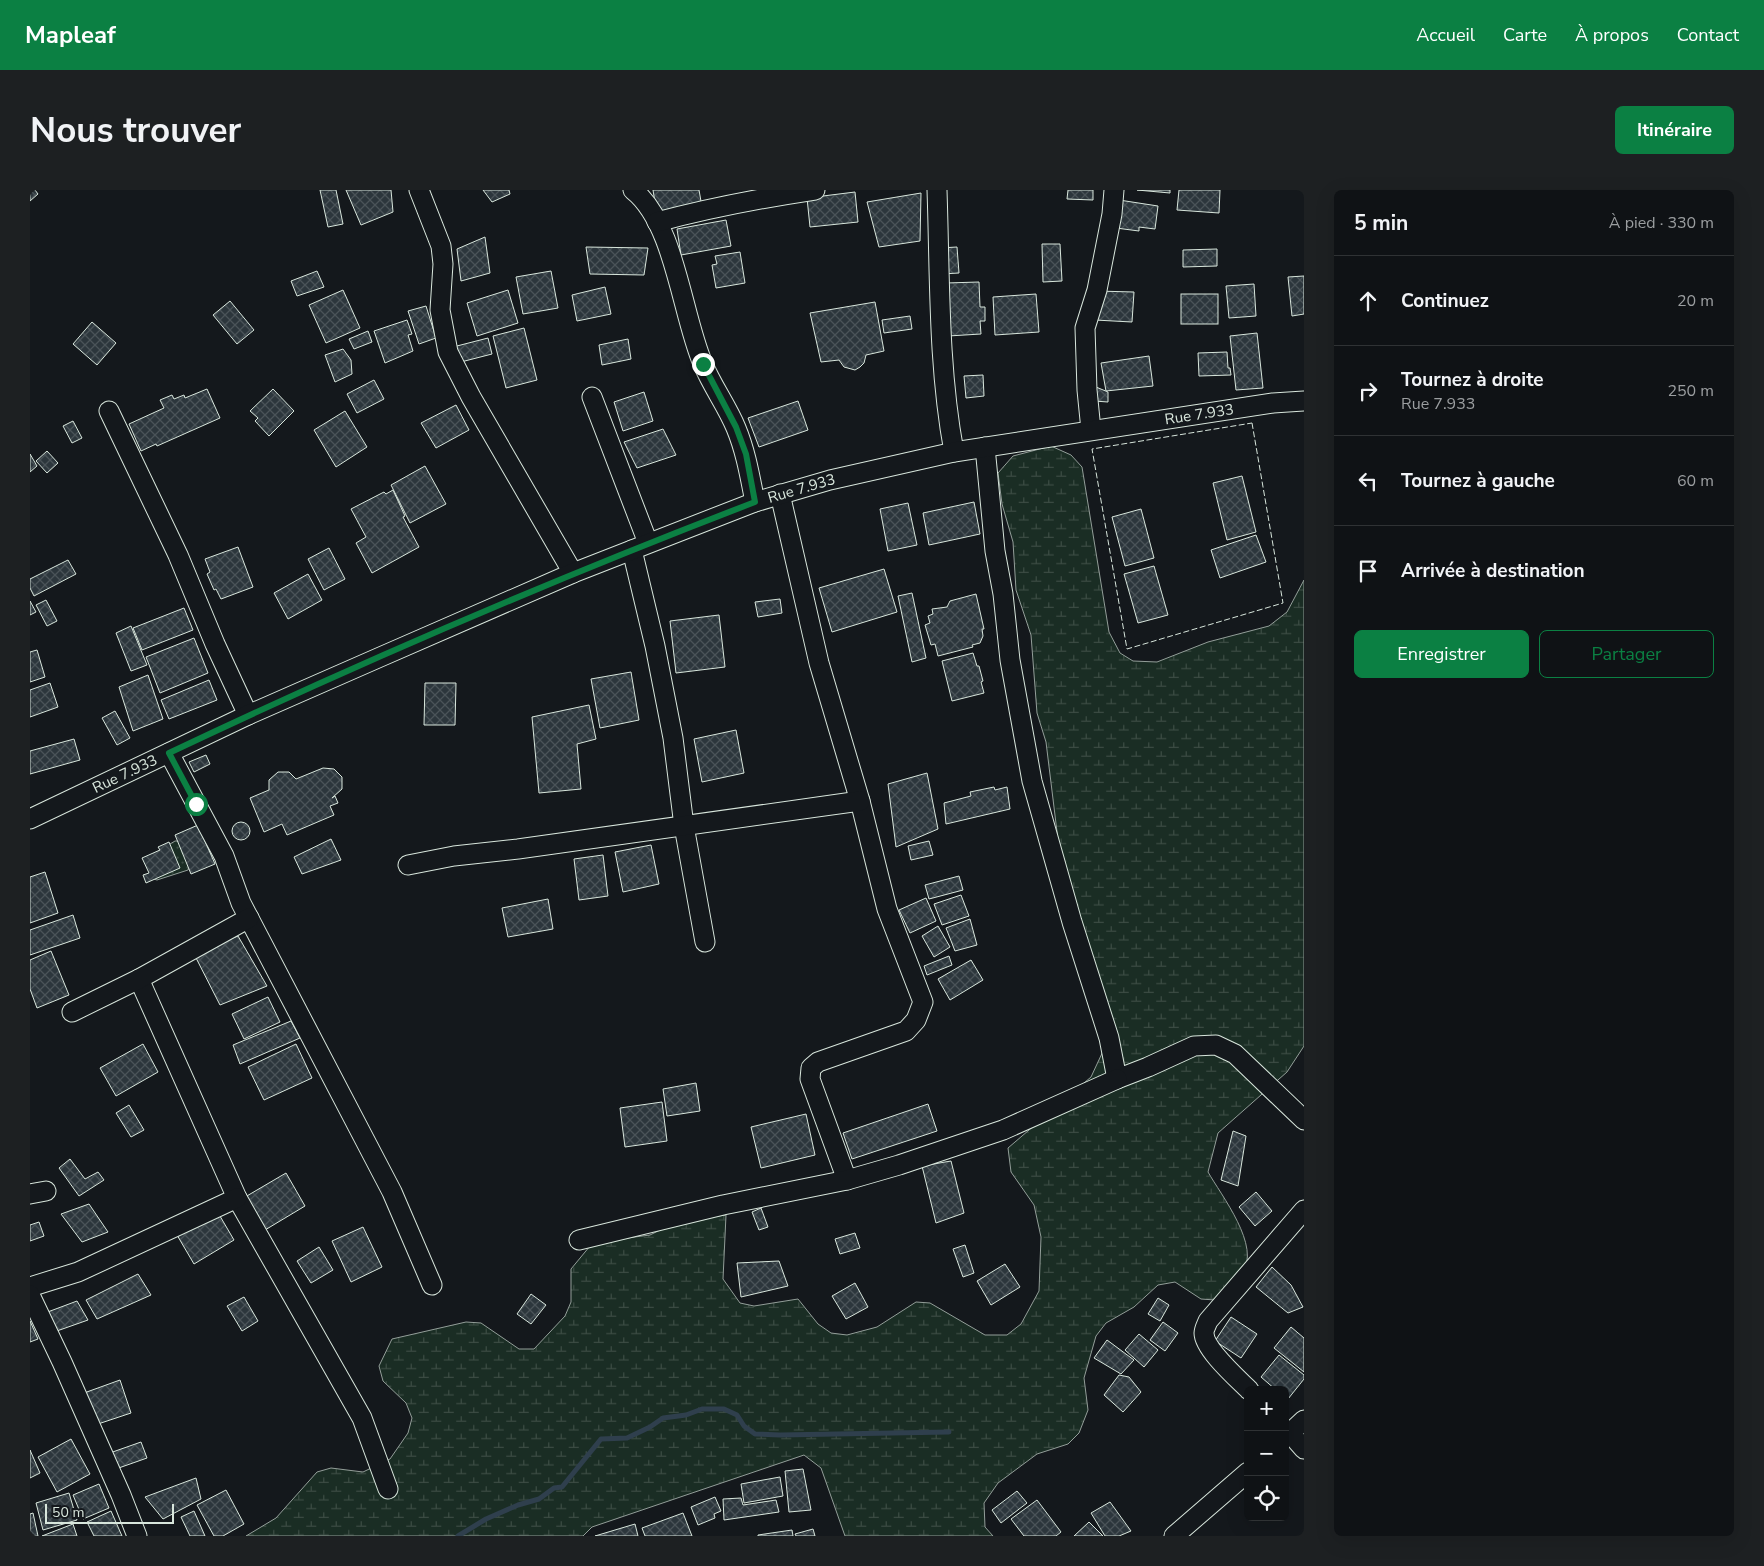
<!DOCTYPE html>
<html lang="fr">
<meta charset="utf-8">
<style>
body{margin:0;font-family:"Nunito Sans",sans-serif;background:#1d2022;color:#f1f3f6}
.controls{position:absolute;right:15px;bottom:15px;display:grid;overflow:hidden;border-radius:8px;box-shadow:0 5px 20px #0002}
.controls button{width:45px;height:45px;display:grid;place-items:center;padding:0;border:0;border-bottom:1px solid #2f3234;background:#0f1215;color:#f1f3f6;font:25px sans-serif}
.scale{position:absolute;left:15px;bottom:12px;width:129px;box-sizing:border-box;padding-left:5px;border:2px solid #d8e6dc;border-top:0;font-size:14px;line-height:18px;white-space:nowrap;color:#d8e6dc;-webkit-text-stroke:4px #14181c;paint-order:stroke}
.stop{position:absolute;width:15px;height:15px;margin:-11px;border:4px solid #0b8043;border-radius:50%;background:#fff}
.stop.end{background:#0b8043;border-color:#fff;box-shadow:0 1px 5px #0008}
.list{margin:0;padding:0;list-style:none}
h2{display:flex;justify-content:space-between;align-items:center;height:65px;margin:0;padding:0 20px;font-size:21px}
h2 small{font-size:16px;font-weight:400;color:#9b9ea0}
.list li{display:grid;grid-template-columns:32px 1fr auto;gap:15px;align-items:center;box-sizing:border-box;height:90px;padding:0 20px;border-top:1px solid #2f3234}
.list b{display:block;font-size:19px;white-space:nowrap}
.list p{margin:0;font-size:16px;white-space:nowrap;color:#9b9ea0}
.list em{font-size:16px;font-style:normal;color:#9b9ea0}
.actions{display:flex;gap:10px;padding:15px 20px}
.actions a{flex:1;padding:11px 0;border:1px solid #0b8043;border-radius:8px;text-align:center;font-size:18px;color:#0b8043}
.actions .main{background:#0b8043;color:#fff}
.icon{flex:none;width:28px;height:28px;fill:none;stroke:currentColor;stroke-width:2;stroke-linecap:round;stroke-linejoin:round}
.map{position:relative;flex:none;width:1274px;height:1346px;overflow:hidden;border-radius:8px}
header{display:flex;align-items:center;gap:30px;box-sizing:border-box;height:70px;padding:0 25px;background:#0b8043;color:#fff}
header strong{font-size:24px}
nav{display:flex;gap:28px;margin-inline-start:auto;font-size:18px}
.intro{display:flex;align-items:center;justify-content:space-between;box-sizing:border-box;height:120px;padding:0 30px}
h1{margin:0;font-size:35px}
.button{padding:12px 22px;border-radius:8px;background:#0b8043;color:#fff;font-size:18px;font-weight:700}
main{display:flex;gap:30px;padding:0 30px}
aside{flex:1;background:#0f1215;border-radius:8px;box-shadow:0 5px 20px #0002}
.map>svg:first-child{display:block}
.grass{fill:url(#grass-dots);stroke:#939e99}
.wetland{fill:url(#wetland-marsh);stroke:#939e99}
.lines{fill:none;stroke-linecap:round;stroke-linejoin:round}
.stream{stroke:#2f3f4d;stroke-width:5}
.building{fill:url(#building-cross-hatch);stroke:#d8e6dc}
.minor-casing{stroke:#d8e6dc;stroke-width:21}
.minor{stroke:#14181c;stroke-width:19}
.fence{stroke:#d8e6dc;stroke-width:1;stroke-dasharray:6 2.5;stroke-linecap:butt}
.route{stroke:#0b8043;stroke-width:6}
.labels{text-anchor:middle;stroke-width:4;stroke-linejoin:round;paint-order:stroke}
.street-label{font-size:15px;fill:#d8e6dc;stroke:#14181c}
</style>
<header>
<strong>Mapleaf</strong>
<nav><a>Accueil</a><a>Carte</a><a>À propos</a><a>Contact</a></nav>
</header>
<div class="intro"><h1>Nous trouver</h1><a class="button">Itinéraire</a></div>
<main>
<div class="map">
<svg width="1274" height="1346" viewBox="0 0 1274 1346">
<defs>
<pattern id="grass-dots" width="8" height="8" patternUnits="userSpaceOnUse" patternTransform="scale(1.25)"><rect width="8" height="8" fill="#1a2d24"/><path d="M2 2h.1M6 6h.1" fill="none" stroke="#3b4b43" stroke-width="1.8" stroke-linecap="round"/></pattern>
<pattern id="wetland-marsh" width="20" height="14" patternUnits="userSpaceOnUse" patternTransform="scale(1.25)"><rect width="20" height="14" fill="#1a2d24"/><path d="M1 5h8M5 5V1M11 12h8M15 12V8" fill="none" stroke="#3b4b43"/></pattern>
<pattern id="building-cross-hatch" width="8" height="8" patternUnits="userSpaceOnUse" patternTransform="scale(1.25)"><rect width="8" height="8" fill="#2c363c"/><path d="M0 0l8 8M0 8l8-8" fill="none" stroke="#4a5358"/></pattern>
</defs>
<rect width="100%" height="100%" fill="#14181c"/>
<polygon class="grass" points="145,651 150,651 160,676 158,680 127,690 120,688 120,666"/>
<path class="wetland" d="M 1021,256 L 1041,265 L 1052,277 L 1079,442 L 1090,463 L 1103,471 L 1127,472 L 1178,452 L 1239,436 L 1257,422 L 1274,390 L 1274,856 L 1257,882 L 1188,943 L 1178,982 C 1191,1005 1232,1057 1212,1083 C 1205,1093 1194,1101 1185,1110 L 1171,1109 L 1145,1092 L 1128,1095 L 1104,1117 L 1076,1133 L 1066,1146 L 1054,1188 L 1058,1220 L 1049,1243 L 1038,1254 L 1007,1264 L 968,1293 L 954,1313 L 955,1337 L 963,1346 L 815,1346 L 791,1278 L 774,1265 L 562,1337 L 553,1346 L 216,1346 L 246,1328 L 287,1282 L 301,1278 L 333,1282 L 360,1269 L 378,1243 L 382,1228 L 376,1213 L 353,1191 L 349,1176 L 362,1149 L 436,1132 L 451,1133 L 489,1159 L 504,1159 L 535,1126 L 541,1112 L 541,1079 L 560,1056 L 574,1051 L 620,1045 L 648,1031 L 696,1025 L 693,1089 L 710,1113 L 724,1116 L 768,1109 L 788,1134 L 801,1143 L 817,1145 L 847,1137 L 886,1112 L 900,1113 L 955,1145 L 977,1145 L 991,1134 L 1009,1101 L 1011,1047 L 1004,1015 L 981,982 L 978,958 L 1061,887 L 1074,859 L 1029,658 L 1016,552 L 1007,523 L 1001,445 L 986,400 L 983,352 L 972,314 L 968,283 L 983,266 Z"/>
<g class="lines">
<polyline class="stream" points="428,1346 456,1329 488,1315 509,1309 524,1298 532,1297 571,1249 597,1248 620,1237 633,1228 656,1225 672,1219 694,1219 707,1225 714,1236 725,1244 750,1245 919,1242"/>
</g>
<g class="building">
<polygon points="0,0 5,0 8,4 0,11"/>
<polygon points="290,0 306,0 313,34 298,37"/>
<polygon points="316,0 361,0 363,22 331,35"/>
<polygon points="453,0 479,0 480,4 462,12"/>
<polygon points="623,0 669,0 672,17 627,25"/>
<polygon points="1038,0 1063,0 1063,10 1037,9"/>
<polygon points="1107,0 1140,0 1140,3"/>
<polygon points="1149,0 1190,0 1189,23 1147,20"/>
<polygon points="825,2 828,32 780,37 777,8"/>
<polygon points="891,3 890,51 849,57 837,12"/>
<polygon points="1089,10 1128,16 1125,39 1109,37 1109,41 1086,38"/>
<polygon points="696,30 701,56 651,65 647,39"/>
<polygon points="455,47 460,83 431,91 427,59"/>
<polygon points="1012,54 1030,54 1032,91 1013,92"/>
<polygon points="556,57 618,58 614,85 560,84"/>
<polygon points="927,57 929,83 911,84 910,58"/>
<polygon points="1187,59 1187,76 1153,77 1153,60"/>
<polygon points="710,62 715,93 686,98 682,75 687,74 685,66"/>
<polygon points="287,81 294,97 267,106 261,91"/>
<polygon points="521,81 528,118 493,124 486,87"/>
<polygon points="1274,86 1274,124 1262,126 1258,87"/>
<polygon points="949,92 950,117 955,117 955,131 950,131 951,144 918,146 916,93"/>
<polygon points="1224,94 1226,126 1199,128 1196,96"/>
<polygon points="575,97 581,124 547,131 542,105"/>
<polygon points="313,100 330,138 296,153 279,115"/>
<polygon points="478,100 488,133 447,146 437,113"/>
<polygon points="1066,101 1104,102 1102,132 1065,130"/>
<polygon points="1006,104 1009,142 965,145 963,107"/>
<rect x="1151" y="104" width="37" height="30"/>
<polygon points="200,111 224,140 207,154 183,125"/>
<polygon points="845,112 854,161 836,165 834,173 830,177 825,180 814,177 809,170 791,172 780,123"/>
<polygon points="396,116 406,148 389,154 378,121"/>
<polygon points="880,126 882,139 854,143 852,130"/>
<polygon points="377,130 382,144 378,145 383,161 355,173 344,141"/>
<polygon points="62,132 86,153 67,175 43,154"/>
<polygon points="494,138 507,190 476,198 463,146"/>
<polygon points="338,141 342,152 324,159 319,149"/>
<polygon points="1227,143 1233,198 1206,200 1200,146"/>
<polygon points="458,148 462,164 427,173 423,157"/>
<polygon points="598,149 601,169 572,175 569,155"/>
<polygon points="313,159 321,170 322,184 305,192 295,165"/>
<polygon points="1197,162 1198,178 1200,178 1201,185 1169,186 1168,163"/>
<polygon points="1119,166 1123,196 1076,201 1071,173"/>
<polygon points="953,185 954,206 936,208 934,186"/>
<polygon points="344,190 354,209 327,223 317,204"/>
<polygon points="1066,197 1078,202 1078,212 1064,211"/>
<polygon points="177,199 190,228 127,256 126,254 111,261 99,234 134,218 130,210 142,205 144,209 154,205 155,208"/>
<polygon points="243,199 264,221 239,246 225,231 228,228 220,221"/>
<polygon points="614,202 623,231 593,241 584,212"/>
<polygon points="768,211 778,240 729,257 718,228"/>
<polygon points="426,215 439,240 406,258 391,233"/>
<polygon points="315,221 337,257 306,277 284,240"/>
<polygon points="43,231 52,248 42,253 33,236"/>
<polygon points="633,239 646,265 607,278 594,252"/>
<polygon points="17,261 28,273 17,283 6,271"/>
<polygon points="0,264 7,276 0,282"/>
<polygon points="395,276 416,314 380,333 361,295"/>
<polygon points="1212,286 1226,342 1197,350 1183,293"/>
<polygon points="363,300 375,326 373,327 389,357 342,383 326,353 336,347 321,319 354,302 356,304"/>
<polygon points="944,312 950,344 899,355 893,323"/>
<polygon points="878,313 887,355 858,361 850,319"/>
<polygon points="1111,319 1124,368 1095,376 1082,327"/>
<polygon points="1226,345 1236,372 1190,388 1181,360"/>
<polygon points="208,357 223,397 191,409 186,399 184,400 177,384 180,382 175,369"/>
<polygon points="299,358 315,389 294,400 278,369"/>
<polygon points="38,370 46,384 4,406 0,398 0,389"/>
<polygon points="1124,376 1138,425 1108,433 1094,384"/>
<polygon points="854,379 867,422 802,442 789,398"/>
<polygon points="278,384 292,410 258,429 244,403"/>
<polygon points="882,403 896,468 882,472 868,406"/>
<polygon points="946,404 954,439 952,439 953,446 950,453 942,455 943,457 908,466 905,454 901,455 895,435 900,433 898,426 903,424 902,419 917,417 920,411"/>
<polygon points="750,409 752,423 728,427 725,412"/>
<polygon points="16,410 27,431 17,436 6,415"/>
<polygon points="0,411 6,422 0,425"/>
<polygon points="154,418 163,440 112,460 103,438"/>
<polygon points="689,425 695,477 646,483 640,431"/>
<polygon points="101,436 117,475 101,481 86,443"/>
<polygon points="164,448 178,483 130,503 116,467"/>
<polygon points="7,460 15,487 0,492 0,462"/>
<polygon points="943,463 947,476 949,476 953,491 951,492 954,503 922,511 912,471"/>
<polygon points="601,482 609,530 570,538 561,489"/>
<polygon points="118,485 133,529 103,541 89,497"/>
<polygon points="179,490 187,510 139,529 131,510"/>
<polygon points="20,493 28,517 0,527 0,500"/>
<polygon points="395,493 426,493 425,535 394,535"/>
<polygon points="559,515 566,549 547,554 551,599 509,603 502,527"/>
<polygon points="85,521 100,548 87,555 72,528"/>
<polygon points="706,540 714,583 672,592 664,549"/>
<polygon points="44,549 50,570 0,584 0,561"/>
<polygon points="176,565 180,574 164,582 159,572"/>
<polygon points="293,578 304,579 312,587 312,599 302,608 305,606 308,613 300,616 304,625 257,645 252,634 234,642 220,608 239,600 239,590 248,582 259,582 266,589"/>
<polygon points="897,583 908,639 866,657 858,594"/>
<polygon points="964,597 965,600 977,597 980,619 916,634 914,613 941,606 940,602"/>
<circle cx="211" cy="641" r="9"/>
<polygon points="168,635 185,674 161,684 145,645"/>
<polygon points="301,649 311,670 272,684 264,667"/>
<polygon points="899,651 903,665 881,670 878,656"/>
<polygon points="139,652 150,678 116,693 113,685 119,683 112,668 130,660 128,657"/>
<polygon points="621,655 629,694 593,702 585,662"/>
<polygon points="573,665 578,706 549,710 544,669"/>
<polygon points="15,682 28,723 0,733 0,687"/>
<polygon points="929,686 933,700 899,709 895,695"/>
<polygon points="931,705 939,726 912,735 904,714"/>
<polygon points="896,708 906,731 880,743 869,720"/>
<polygon points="518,709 523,739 478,747 472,718"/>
<polygon points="43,725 50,748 0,765 0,740"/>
<polygon points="940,729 947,755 925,761 916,738"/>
<polygon points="908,736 920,757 904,767 892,746"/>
<polygon points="208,746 237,796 190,815 163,762"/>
<polygon points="21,761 39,805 7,818 0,799 0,770"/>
<polygon points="919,766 922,775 897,785 894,776"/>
<polygon points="941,770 953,790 920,810 908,789"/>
<polygon points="238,807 250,832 214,849 202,824"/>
<polygon points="261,831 270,848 210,874 203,855"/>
<polygon points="113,854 128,882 86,906 70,878"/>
<polygon points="266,854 282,888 234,910 218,877"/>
<polygon points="666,893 670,921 637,926 633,899"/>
<polygon points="632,912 637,951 595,957 590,918"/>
<polygon points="898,914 907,941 822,969 813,943"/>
<polygon points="99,915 114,940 101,947 86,923"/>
<polygon points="776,924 785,965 731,978 721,937"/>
<polygon points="1203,941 1216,946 1208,996 1191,990"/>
<polygon points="40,969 55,989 68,982 74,990 49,1006 29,978"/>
<polygon points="921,971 934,1023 906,1033 892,976"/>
<polygon points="256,983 275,1016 230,1043 210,1010"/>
<polygon points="1226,1002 1242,1021 1225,1036 1209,1017"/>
<polygon points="59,1014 78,1042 52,1052 31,1024"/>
<polygon points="731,1018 738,1037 729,1040 722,1022"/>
<polygon points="187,1021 204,1050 164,1074 147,1045"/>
<polygon points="9,1032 14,1046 0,1051 0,1035"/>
<polygon points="333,1037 352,1077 321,1092 302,1051"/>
<polygon points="825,1043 830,1058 810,1064 805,1049"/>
<polygon points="935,1055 944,1083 933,1087 923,1059"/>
<polygon points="289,1057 303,1080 281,1093 267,1071"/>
<polygon points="749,1071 758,1096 711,1107 707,1073"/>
<polygon points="975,1074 990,1097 961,1115 947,1091"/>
<polygon points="1242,1077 1261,1095 1273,1117 1258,1123 1226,1097"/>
<polygon points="108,1084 121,1105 67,1129 56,1110"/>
<polygon points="825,1093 838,1117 816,1129 802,1106"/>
<polygon points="501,1104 516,1115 501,1134 487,1124"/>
<polygon points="214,1107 228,1131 212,1141 197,1116"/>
<polygon points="1128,1108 1139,1115 1130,1131 1118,1124"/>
<polygon points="47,1111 58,1130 24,1142 15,1123"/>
<polygon points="1201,1127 1227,1144 1211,1168 1185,1151"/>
<polygon points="0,1131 8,1149 0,1152"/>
<polygon points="1133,1132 1148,1143 1135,1161 1120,1150"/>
<polygon points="1261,1137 1274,1148 1274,1182 1244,1158"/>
<polygon points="1109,1144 1128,1160 1114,1177 1095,1160"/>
<polygon points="1077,1150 1104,1170 1091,1184 1064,1168"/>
<polygon points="1249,1165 1274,1185 1274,1189 1258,1209 1255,1207 1255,1200 1246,1200 1231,1187"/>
<polygon points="1089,1185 1099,1187 1111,1202 1093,1222 1074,1205"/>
<polygon points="90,1190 101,1223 65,1235 54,1203"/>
<polygon points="41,1249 60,1284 27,1302 8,1267"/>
<polygon points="111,1252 117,1268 83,1280 77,1264"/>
<polygon points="0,1260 10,1283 0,1288"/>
<polygon points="773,1279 781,1320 759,1322 755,1281"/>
<polygon points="750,1287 753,1306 714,1313 711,1294"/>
<polygon points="166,1288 171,1309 133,1329 115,1307"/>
<polygon points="69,1294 79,1318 53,1329 43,1305"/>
<polygon points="196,1300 214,1334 193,1346 184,1346 167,1315"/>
<polygon points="987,1301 997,1313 971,1333 962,1320"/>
<polygon points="39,1303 47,1330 13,1340 6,1313"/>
<polygon points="685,1307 691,1321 684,1324 685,1328 668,1335 661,1317"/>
<polygon points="711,1308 713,1315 746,1310 749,1322 694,1330 693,1309"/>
<polygon points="1007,1310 1031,1342 1026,1346 994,1346 981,1329"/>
<polygon points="1080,1312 1101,1341 1089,1346 1075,1346 1061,1323"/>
<polygon points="81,1321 92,1346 64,1346 57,1332"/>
<polygon points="164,1321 175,1346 160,1346 151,1327"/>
<polygon points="3,1323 8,1346 0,1346 0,1324"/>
<polygon points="653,1323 662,1346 615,1346 612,1338"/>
<polygon points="1059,1332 1073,1346 1044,1346"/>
<polygon points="43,1334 47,1346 12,1346"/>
<polygon points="605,1334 608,1346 565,1346"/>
<polygon points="783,1339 785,1346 766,1346 765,1344"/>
<polygon points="762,1340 763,1346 728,1346 728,1345"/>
</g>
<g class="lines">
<defs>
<g id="minor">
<polyline points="389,0 411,56 413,74 410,120 418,162 441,207 543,383"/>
<path d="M 603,0 C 645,33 652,126 673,174 C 682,196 697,216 706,238 C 716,262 720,287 725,312"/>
<path d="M 907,0 C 910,87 908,176 924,262"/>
<path d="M 627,32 C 679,18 732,8 785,0"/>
<polyline points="562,207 618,353"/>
<polyline points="79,221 148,365 185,454 218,525"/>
<polyline points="1061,240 1057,200 1055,138 1067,100 1082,24 1084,0"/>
<polyline points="955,257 965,361 973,404 980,470 1002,591 1042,732 1079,848 1087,889 1118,877 1164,856 1186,855 1205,864 1274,930"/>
<polyline points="750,304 789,473 830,611 857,719 893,812 886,830 876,841 788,872 781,878 780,889 817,990"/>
<polyline points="602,360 625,456 643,548 654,636 675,752"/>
<polyline points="139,563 194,666 211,713 362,1002 402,1095"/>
<path id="s1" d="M 0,629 L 218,525 L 348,468 L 543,383 L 725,312 L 800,290 L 924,262 L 1243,213 L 1274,211"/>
<polyline points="378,675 424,666 488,659 830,611"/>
<polyline points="109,789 207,1008 332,1228 358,1299"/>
<polyline points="42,822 109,789 219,728"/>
<polyline points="0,1004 16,1001"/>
<polyline points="549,1050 693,1015 817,990 869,975 973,940 1087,889"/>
<polyline points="0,1097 48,1082 207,1008"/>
<polyline points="0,1105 32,1172 91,1305 107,1346"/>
<path d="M 1219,1200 C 1207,1188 1174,1159 1174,1143 C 1174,1139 1177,1134 1178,1131 L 1274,1020"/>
<polyline points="1274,1230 1260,1243 1274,1259"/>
<polyline points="1144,1346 1218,1282"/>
</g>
</defs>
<use href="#minor" class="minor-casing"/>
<use href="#minor" class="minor"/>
<polygon class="fence" points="1222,233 1253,413 1097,459 1062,259"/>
</g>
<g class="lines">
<path class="route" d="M 166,614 L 139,563 C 331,472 527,388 725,312 L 716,264 L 706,237 L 673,174"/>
</g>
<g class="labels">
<g class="street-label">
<text dy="5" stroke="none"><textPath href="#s1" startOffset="1245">Rue 7.933</textPath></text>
<text dy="5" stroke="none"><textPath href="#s1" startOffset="840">Rue 7.933</textPath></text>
<text dy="5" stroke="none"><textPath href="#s1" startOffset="105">Rue 7.933</textPath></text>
</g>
</g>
</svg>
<div class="controls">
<button>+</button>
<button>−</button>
<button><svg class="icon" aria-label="locate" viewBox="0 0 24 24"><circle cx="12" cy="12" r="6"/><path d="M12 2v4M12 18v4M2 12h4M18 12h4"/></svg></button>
</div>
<div class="scale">50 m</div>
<div class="stop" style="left:166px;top:614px"></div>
<div class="stop end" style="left:673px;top:174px"></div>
</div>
<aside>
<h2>5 min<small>À pied · 330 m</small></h2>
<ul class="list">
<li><svg class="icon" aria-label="ahead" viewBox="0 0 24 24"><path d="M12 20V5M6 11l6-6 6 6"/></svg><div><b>Continuez</b></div><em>20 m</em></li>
<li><svg class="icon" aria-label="right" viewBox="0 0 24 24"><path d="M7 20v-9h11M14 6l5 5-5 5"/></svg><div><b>Tournez à droite</b><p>Rue 7.933</p></div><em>250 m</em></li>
<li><svg class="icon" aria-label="left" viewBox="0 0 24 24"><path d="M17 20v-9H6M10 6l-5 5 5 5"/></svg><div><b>Tournez à gauche</b></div><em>60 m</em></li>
<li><svg class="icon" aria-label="arrive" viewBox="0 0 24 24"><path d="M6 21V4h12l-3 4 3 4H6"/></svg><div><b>Arrivée à destination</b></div></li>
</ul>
<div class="actions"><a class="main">Enregistrer</a><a>Partager</a></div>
</aside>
</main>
